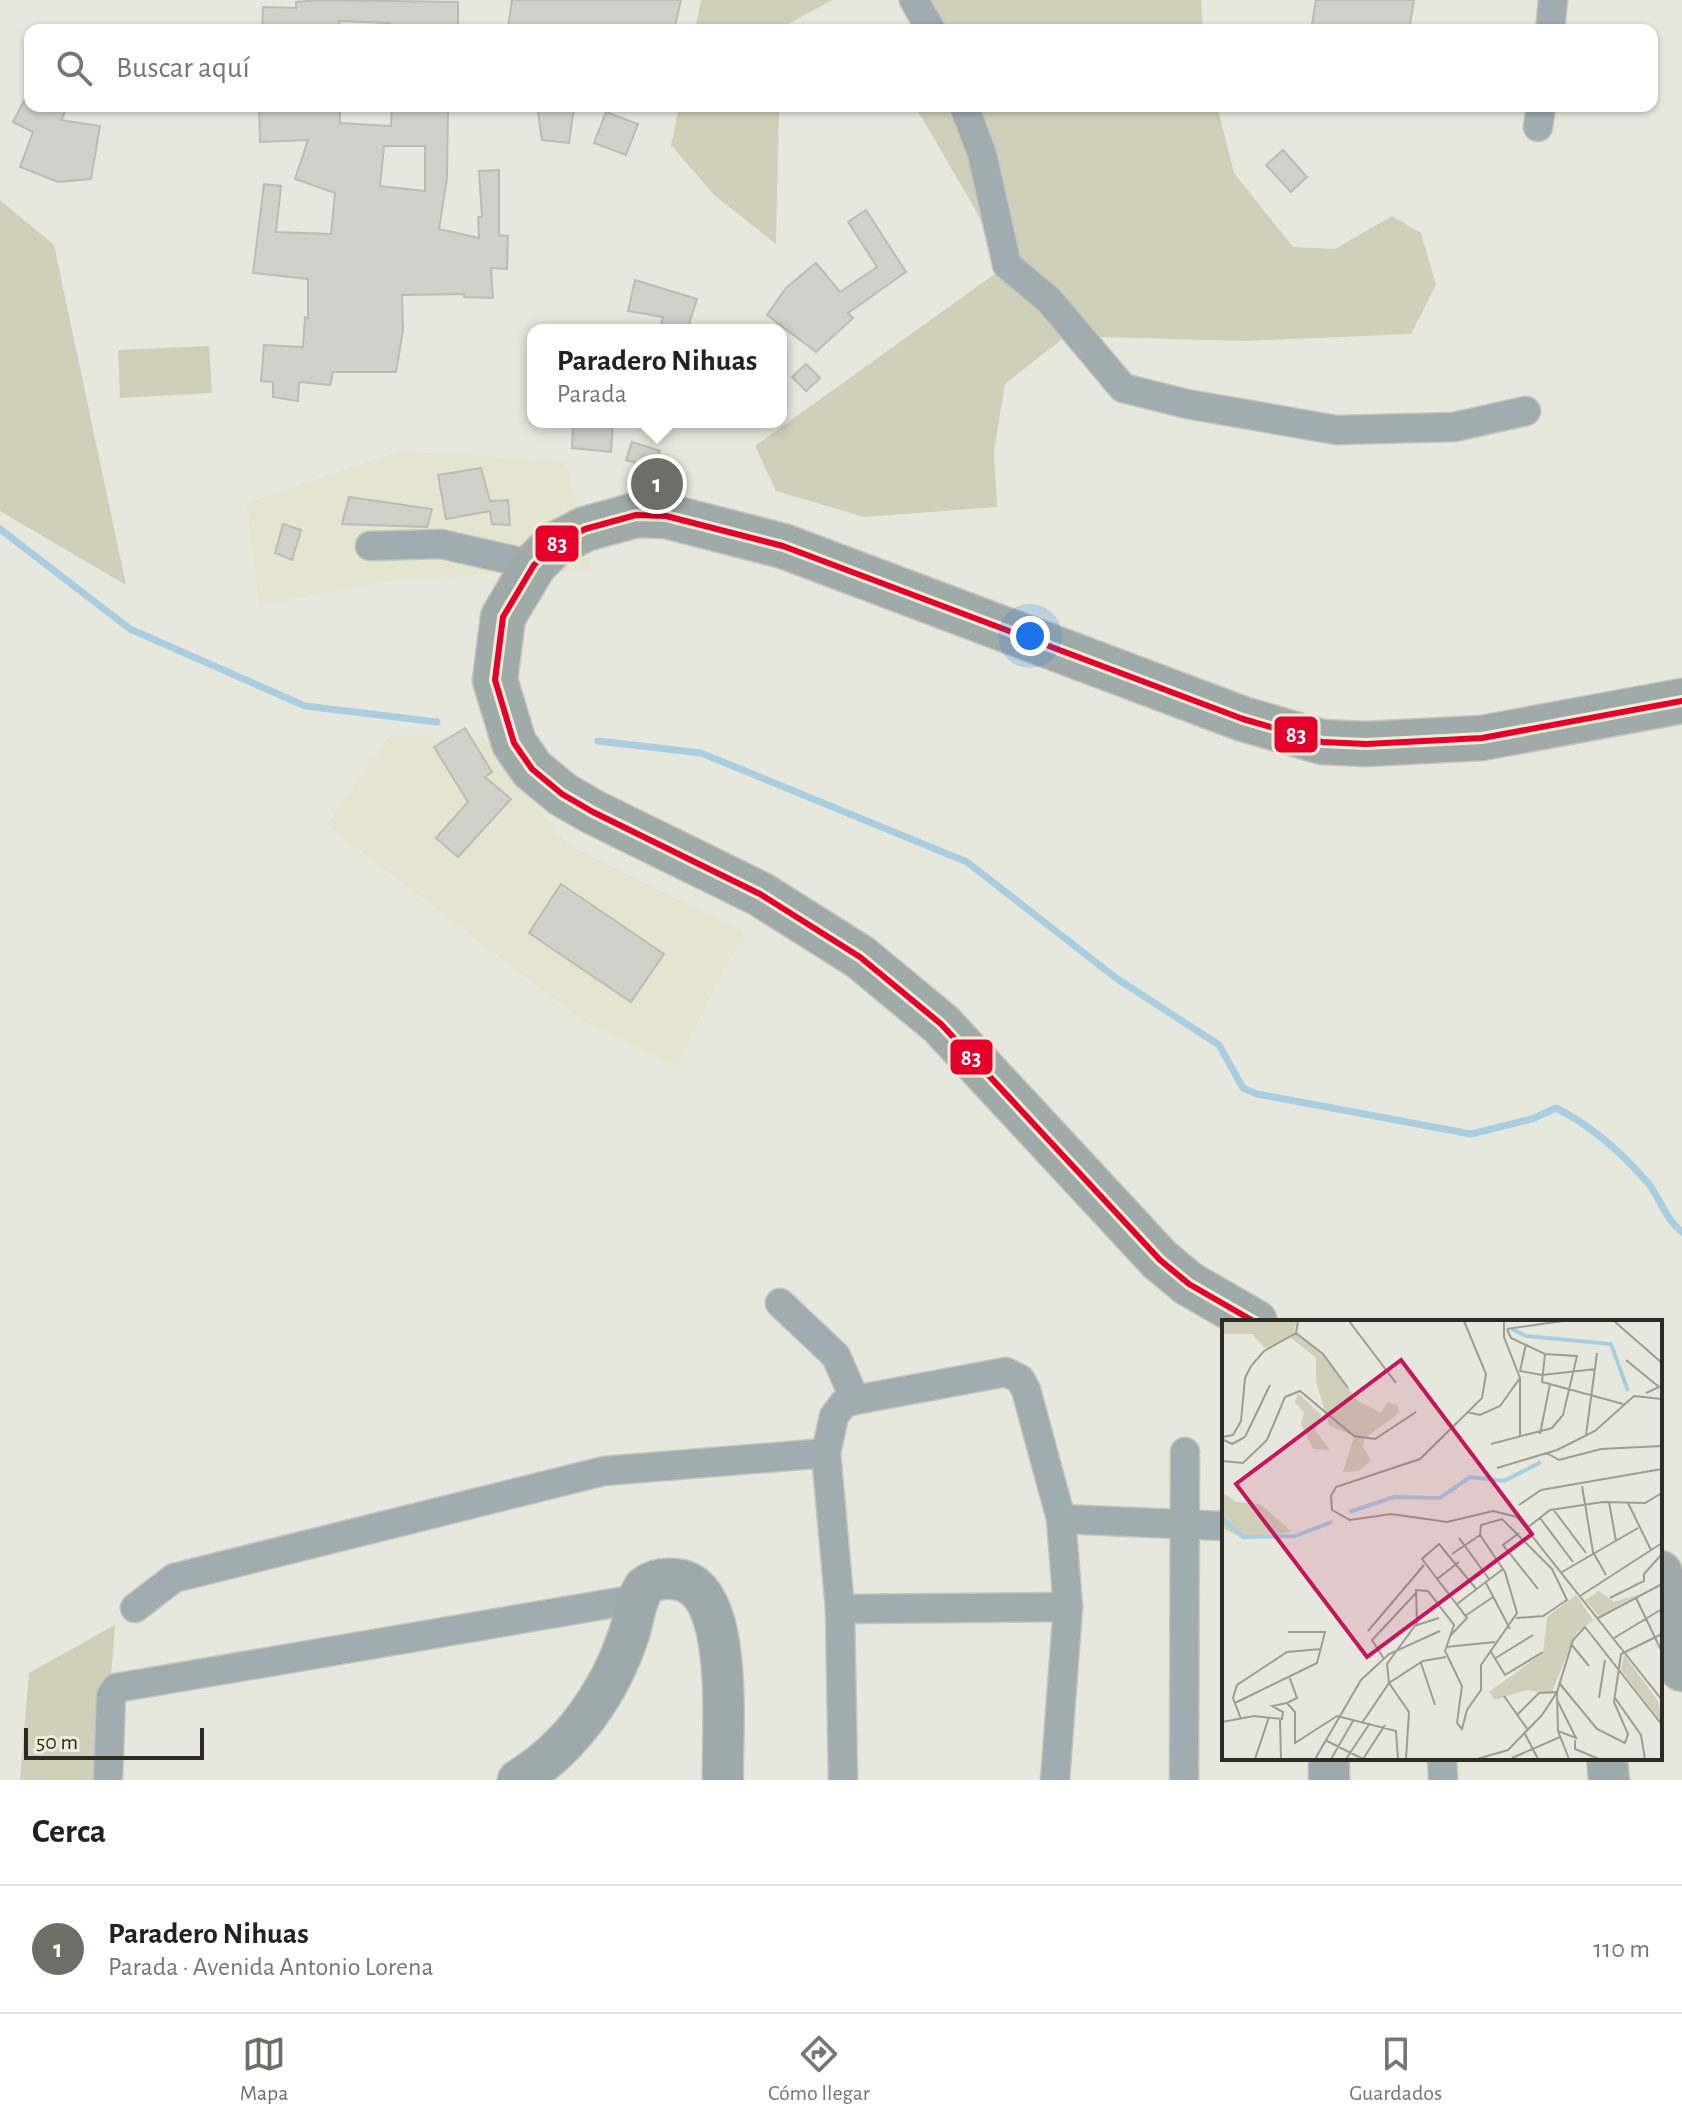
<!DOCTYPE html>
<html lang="es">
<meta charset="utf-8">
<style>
body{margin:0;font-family:"Alegreya Sans",sans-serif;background:#f2f2f2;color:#222}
.scale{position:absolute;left:24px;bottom:20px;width:180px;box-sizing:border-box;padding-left:8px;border:4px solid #2c2c24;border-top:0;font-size:22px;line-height:28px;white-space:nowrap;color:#2c2c24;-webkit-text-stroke:6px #ebedd8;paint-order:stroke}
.you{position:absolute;left:1030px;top:636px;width:28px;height:28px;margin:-20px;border:6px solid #fff;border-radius:50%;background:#1a73e8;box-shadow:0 0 0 12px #1a73e833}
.badge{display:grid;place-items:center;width:52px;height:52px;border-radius:50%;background:#6d6e65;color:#fff;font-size:26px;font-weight:700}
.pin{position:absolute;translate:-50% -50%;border:4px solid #fff;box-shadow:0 2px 8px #0006}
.popup{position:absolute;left:527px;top:324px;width:260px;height:104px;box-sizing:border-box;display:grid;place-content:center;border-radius:16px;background:#fff;filter:drop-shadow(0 2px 6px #0005);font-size:26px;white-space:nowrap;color:#767676}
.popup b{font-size:30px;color:#222}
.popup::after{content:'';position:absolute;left:50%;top:100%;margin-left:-16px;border:16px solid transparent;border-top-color:#fff}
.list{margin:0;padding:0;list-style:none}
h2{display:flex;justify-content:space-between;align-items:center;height:104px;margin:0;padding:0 32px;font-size:34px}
h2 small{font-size:26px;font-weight:400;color:#767676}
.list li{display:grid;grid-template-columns:52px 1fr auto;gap:24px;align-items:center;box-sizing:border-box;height:128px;padding:0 32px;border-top:2px solid #e0e0e0}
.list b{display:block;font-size:30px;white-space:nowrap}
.list p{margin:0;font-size:26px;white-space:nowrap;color:#767676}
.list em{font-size:26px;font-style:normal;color:#767676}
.icon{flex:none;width:44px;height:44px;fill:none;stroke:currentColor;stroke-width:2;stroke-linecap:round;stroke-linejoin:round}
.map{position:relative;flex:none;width:1682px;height:1780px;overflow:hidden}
.search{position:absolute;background:#fff;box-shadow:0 2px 6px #0004;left:24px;right:24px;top:24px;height:88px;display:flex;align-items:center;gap:20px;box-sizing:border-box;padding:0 28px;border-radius:16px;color:#767676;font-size:30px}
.sheet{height:232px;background:#fff}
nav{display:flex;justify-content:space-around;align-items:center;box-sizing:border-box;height:112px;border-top:2px solid #e0e0e0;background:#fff;font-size:22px;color:#767676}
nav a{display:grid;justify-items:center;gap:4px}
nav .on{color:#6d6e65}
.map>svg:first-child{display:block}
.built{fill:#e3e5d0}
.green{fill:#ced0ba}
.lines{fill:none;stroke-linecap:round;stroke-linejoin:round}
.stream{stroke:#aacee0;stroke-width:7}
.building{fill:#d0d1c8;stroke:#bbbcb3;stroke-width:2;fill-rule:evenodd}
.minor-casing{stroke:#c5c5bd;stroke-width:31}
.secondary-casing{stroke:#c5c5bd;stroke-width:43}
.trunk-casing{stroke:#c5c5bd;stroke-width:47}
.minor{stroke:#a0acaf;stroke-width:28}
.secondary{stroke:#9da9ab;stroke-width:40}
.trunk{stroke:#a0aaa8;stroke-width:44}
.bus-1-casing{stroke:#ebedd8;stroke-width:12}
.bus-1{stroke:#e4002b;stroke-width:6}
.inset-river{fill:none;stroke:#aacee0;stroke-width:4}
.inset-road{fill:none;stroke:#9c9d93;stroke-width:2}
.view{fill:#c2185b;fill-opacity:0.15;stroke:#c2185b;stroke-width:4}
.inset-edge{fill:none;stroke:#2c2c24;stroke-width:4}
.line-badge{stroke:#ebedd8;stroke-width:3}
.badge-label{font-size:22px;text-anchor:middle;font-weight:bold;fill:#fff}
</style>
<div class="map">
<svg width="1682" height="1780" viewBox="0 0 1682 1780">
<rect width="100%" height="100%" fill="#e7e8dd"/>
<g class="built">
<polygon points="400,451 566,461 592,570 398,579 259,605 247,503"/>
<polygon points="390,735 506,741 519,784 567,844 744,932 675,1066 582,1020 327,825"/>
</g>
<g class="green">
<polygon points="701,0 832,0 777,30 695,30"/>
<polygon points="930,0 1201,0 1203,30 916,30"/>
<polygon points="679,106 779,106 776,244 714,195 671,145"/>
<polygon points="915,106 1217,106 1234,173 1293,247 1335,249 1392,216 1421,233 1436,285 1411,334 1245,341 1066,336 1005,384 994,451 997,507 864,517 776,491 755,446 1003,268 975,209"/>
<polygon points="0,200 54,245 126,585 0,511"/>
<polygon points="209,346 212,393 120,398 118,350"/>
<polygon points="115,1625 103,1780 20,1780 29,1673"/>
</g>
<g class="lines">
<g class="stream">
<polyline points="0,529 130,629 305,706 437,722"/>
<path d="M 598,741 L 701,753 L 967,862 L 1116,978 L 1219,1045 L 1243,1088 L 1257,1094 L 1471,1134 L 1532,1119 L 1556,1108 C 1590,1125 1622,1153 1647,1182 C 1661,1198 1664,1218 1682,1232"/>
</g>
</g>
<g class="building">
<polygon points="318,0 458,2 458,25 457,30 389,30 389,23 339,21 339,30 262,30 263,7 296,8 296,2"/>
<polygon points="512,0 681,0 674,30 508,28"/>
<polygon points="1316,0 1414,0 1409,30 1311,30"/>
<polygon points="25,99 30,106 53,106 65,112 61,120 100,126 91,179 58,182 20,167 33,132 13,122"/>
<path d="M 259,106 L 340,106 L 340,123 L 391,126 L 392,106 L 448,106 L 447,178 L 439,229 L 479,238 L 478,217 L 482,217 L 479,171 L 499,170 L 499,235 L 508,236 L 507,269 L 491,268 L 493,298 L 464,297 L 465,294 L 402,295 L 403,330 L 396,372 L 333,372 L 330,385 L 299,382 L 298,401 L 273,397 L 273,382 L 261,381 L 264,345 L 303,347 L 305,317 L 308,318 L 308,279 L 253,273 L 264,184 L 281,186 L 276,232 L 331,234 L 335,193 L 295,179 L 308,140 L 260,142 ZM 384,146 L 425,146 L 425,191 L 380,186 Z"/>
<polygon points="537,106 574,108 569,143 542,140"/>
<polygon points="606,112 638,124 626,155 594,143"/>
<polygon points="1283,150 1307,177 1291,192 1266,165"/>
<polygon points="866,210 906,272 848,313 853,318 816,352 767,315 786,288 816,263 840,292 877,267 848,222"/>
<polygon points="635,280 697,299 687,330 661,324 663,317 628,311"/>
<polygon points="806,364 820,378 806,391 792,377"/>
<polygon points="573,422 613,422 611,452 572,448"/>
<polygon points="632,442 660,451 654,468 626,460"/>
<polygon points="481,468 490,501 508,500 510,525 492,524 490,511 446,519 438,475"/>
<polygon points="349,497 432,509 427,527 342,524"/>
<polygon points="283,524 301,530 292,560 275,553"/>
<polygon points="465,728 492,772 485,777 511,799 458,857 436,838 468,802 434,747"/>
<polygon points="561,884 664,954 631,1002 529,933"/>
</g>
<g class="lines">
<defs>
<g id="minor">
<polyline points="914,0 931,30"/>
<polyline points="1550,30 1553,0"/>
<polyline points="964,106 982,154 1007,265 1049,300 1123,388 1187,404 1336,430 1454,427 1526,411"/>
<polyline points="1538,127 1541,106"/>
<polyline points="370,546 441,544 534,565"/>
<polyline points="780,1303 836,1356 855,1400"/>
<polyline points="1061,1519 1224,1526"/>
<polyline points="135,1608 174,1578 604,1471 826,1453"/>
<polyline points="840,1609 1068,1607"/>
<polyline points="1442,1758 1443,1780"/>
<polyline points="108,1780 111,1696 116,1688 637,1599"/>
<polyline points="843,1780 840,1609 826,1453 834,1416 844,1403 855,1400 1006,1372 1020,1379 1026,1390 1061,1519 1068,1607 1055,1780"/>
<polyline points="1184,1780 1185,1452"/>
</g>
<g id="secondary">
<polyline points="1607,1758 1609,1780"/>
<path d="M 518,1780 C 571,1748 610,1692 629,1634 C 634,1618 635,1602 644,1587 C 653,1580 661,1578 673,1579 C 738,1581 721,1736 723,1780"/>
<polyline points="1329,1780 1329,1758"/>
</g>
<g id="trunk">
<polyline points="1255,1322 1189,1284 1160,1260 941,1024 860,957 760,894 593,812 562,794 532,769 514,743 495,680 503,617 534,565 554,545 585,529 636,515 666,516 783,546 1243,719 1322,742 1366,744 1482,738 1682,701"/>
<polyline points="1660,1573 1678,1628 1682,1669"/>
</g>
</defs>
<use href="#minor" class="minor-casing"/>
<use href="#secondary" class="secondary-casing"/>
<use href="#trunk" class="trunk-casing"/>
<use href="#minor" class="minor"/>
<use href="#secondary" class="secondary"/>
<use href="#trunk" class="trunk"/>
<defs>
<polyline id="bus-1" points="1255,1322 1189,1284 1160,1260 941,1024 860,957 760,894 593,812 562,794 532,769 514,743 495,680 503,617 534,565 554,545 585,529 636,515 666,516 783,546 1243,719 1322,742 1366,744 1482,738 1682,701"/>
</defs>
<use href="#bus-1" class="bus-1-casing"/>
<use href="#bus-1" class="bus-1"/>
</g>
<g transform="translate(1222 1320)">
<rect width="440" height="440" fill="#e7e8dd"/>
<path d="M 0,1 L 75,1 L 72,12 L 102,36 L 136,81 L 159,93 L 166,82 L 176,86 L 177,93 L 143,118 L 141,127 L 149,140 L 137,151 L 121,152 L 132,116 L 107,105 L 94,61 L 94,38 L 68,17 L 43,28 L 30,14 L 0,14 ZM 76,73 L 99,95 L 93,110 L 108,130 L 91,129 L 79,104 L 82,93 L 73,82 ZM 0,172 L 14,182 L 38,184 L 70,212 L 19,218 L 0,207 ZM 377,271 L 392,282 L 415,275 L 377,296 L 363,280 ZM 354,275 L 371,300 L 354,313 L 329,374 L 305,370 L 273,380 L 267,372 L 321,333 L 325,297 ZM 402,335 L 436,381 L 440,403 L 399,350 Z" fill="#ced0ba"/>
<path class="inset-river" d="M 290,9 L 304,16 L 389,24 L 406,71M 127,192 L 172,177 L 218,178 L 248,157 L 282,161 L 319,142M 0,198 L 21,217 L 73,216 L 110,202"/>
<path class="inset-road" d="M 127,1 L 174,63M 242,1 L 264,54 L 260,78 L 198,139 L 114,167 L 109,176 L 110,190 L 128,200 L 169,194 L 225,202 L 271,191 L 295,197 L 440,380M 392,1 L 440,43M 285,9 L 341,1M 74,13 L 101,34 L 126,68M 304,24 L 298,51 L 320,55 L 374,49M 323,34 L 320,62 L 328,64M 404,40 L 437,67 L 424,73M 298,58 L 298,118M 245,92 L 258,95 L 278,86 L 298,58 L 282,17 L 282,1M 318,114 L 328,64 L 401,84M 364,115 L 375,33M 0,117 L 11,115 L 19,101 L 23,58 L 29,46 L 42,31 L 74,13 L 76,1M 0,119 L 10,124 L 23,117 L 48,65M 269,124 L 330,108 L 341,95 L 355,36 L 323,34 L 289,18 L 285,9M 325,133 L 337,140 L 379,129 L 440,126M 0,141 L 21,143 L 45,120 L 63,77 L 78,71 L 132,116 L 153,119 L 194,92M 275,148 L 335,130 L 373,111 L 412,76 L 440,79M 360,166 L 371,232 L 384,255M 387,182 L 394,221M 406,183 L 429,230M 297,185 L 319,170 L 440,149M 331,189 L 364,233M 318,198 L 351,242M 305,208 L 328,190 L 381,182 L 423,183 L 440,173M 297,213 L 281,225 L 316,269M 237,218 L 267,259M 230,234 L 258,215M 340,252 L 416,208M 215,259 L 237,242M 264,263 L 288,309M 358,276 L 440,223M 388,278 L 422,261 L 422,254 L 440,234M 414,278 L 440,332M 235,284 L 281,249M 243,296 L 271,277M 294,298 L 321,296 L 345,280 L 330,249M 376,298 L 440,264M 192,306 L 217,298M 146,311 L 202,245M 229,315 L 245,298 L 200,239 L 217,224 L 255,270M 392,318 L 440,289M 349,324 L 367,346M 224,327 L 273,322M 269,332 L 283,355 L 321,332M 162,339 L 150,320 L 194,273M 272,339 L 311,315M 199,343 L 213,385M 338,364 L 375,409 L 403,423 L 406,414 L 392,382 L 399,334 L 440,314M 335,372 L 336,411 L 347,439M 282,376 L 306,410M 377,378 L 383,340M 393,378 L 419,415 L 423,439M 335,380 L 354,418 L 336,411M 13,383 L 95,343 L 103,312 L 66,312M 65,383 L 75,378 L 67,356M 295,395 L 317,373 L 335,372M 19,399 L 11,378 L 15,365 L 65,332 L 99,329M 58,399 L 59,439M 0,402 L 32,396 L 60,399 L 61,392 L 50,386 L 65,383 L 73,392 L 73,423 L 115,396 L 174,411 L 176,439M 140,403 L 167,363 L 201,341 L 224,337M 303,414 L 316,439M 103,420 L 141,439M 353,420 L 353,429 L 377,439M 290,438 L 338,417M 33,439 L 47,397M 93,439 L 139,360 L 167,334 L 218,311M 109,439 L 131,401M 124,439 L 148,403M 141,439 L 163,405M 184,439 L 187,392 L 167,363 L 165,344 L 195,303 L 194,270 L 206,271 L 232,305 L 223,331 L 240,366 L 235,403 L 240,409 L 245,390 L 259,370 L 259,345 L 295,293 L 283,252 L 258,215 L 259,205 L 280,199 L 331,250M 255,439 L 286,430 L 320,395 L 335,372 L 351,320 L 363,307 L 440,405"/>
<path class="view" d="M 179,40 L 310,214 L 145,337 L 14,164 Z"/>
<rect width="440" height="440" class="inset-edge"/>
</g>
<g class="line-badge">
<rect x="534" y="524" width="46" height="39" rx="8" fill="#e4002b"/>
<rect x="1273" y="715" width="46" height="39" rx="8" fill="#e4002b"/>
<rect x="949" y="1038" width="45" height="38" rx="8" fill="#e4002b"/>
</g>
<g class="badge-label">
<text x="557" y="551">83</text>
<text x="1296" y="742">83</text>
<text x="971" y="1065">83</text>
</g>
</svg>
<div class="scale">50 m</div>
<div class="you"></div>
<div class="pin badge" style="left:657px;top:484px">1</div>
<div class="popup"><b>Paradero Nihuas</b>Parada</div>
<div class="search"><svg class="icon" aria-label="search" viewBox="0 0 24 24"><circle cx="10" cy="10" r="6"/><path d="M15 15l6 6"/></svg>Buscar aquí</div>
</div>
<section class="sheet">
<h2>Cerca<small></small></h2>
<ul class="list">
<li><span class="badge">1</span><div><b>Paradero Nihuas</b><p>Parada · Avenida Antonio Lorena</p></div><em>110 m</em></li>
</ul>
</section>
<nav>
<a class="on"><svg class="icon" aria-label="map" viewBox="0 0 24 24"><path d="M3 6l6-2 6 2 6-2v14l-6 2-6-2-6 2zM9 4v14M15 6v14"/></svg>Mapa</a>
<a><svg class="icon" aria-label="directions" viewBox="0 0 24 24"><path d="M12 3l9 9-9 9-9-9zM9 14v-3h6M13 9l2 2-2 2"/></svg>Cómo llegar</a>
<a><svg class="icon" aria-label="saved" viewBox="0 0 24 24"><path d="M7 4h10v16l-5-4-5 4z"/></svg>Guardados</a>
</nav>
